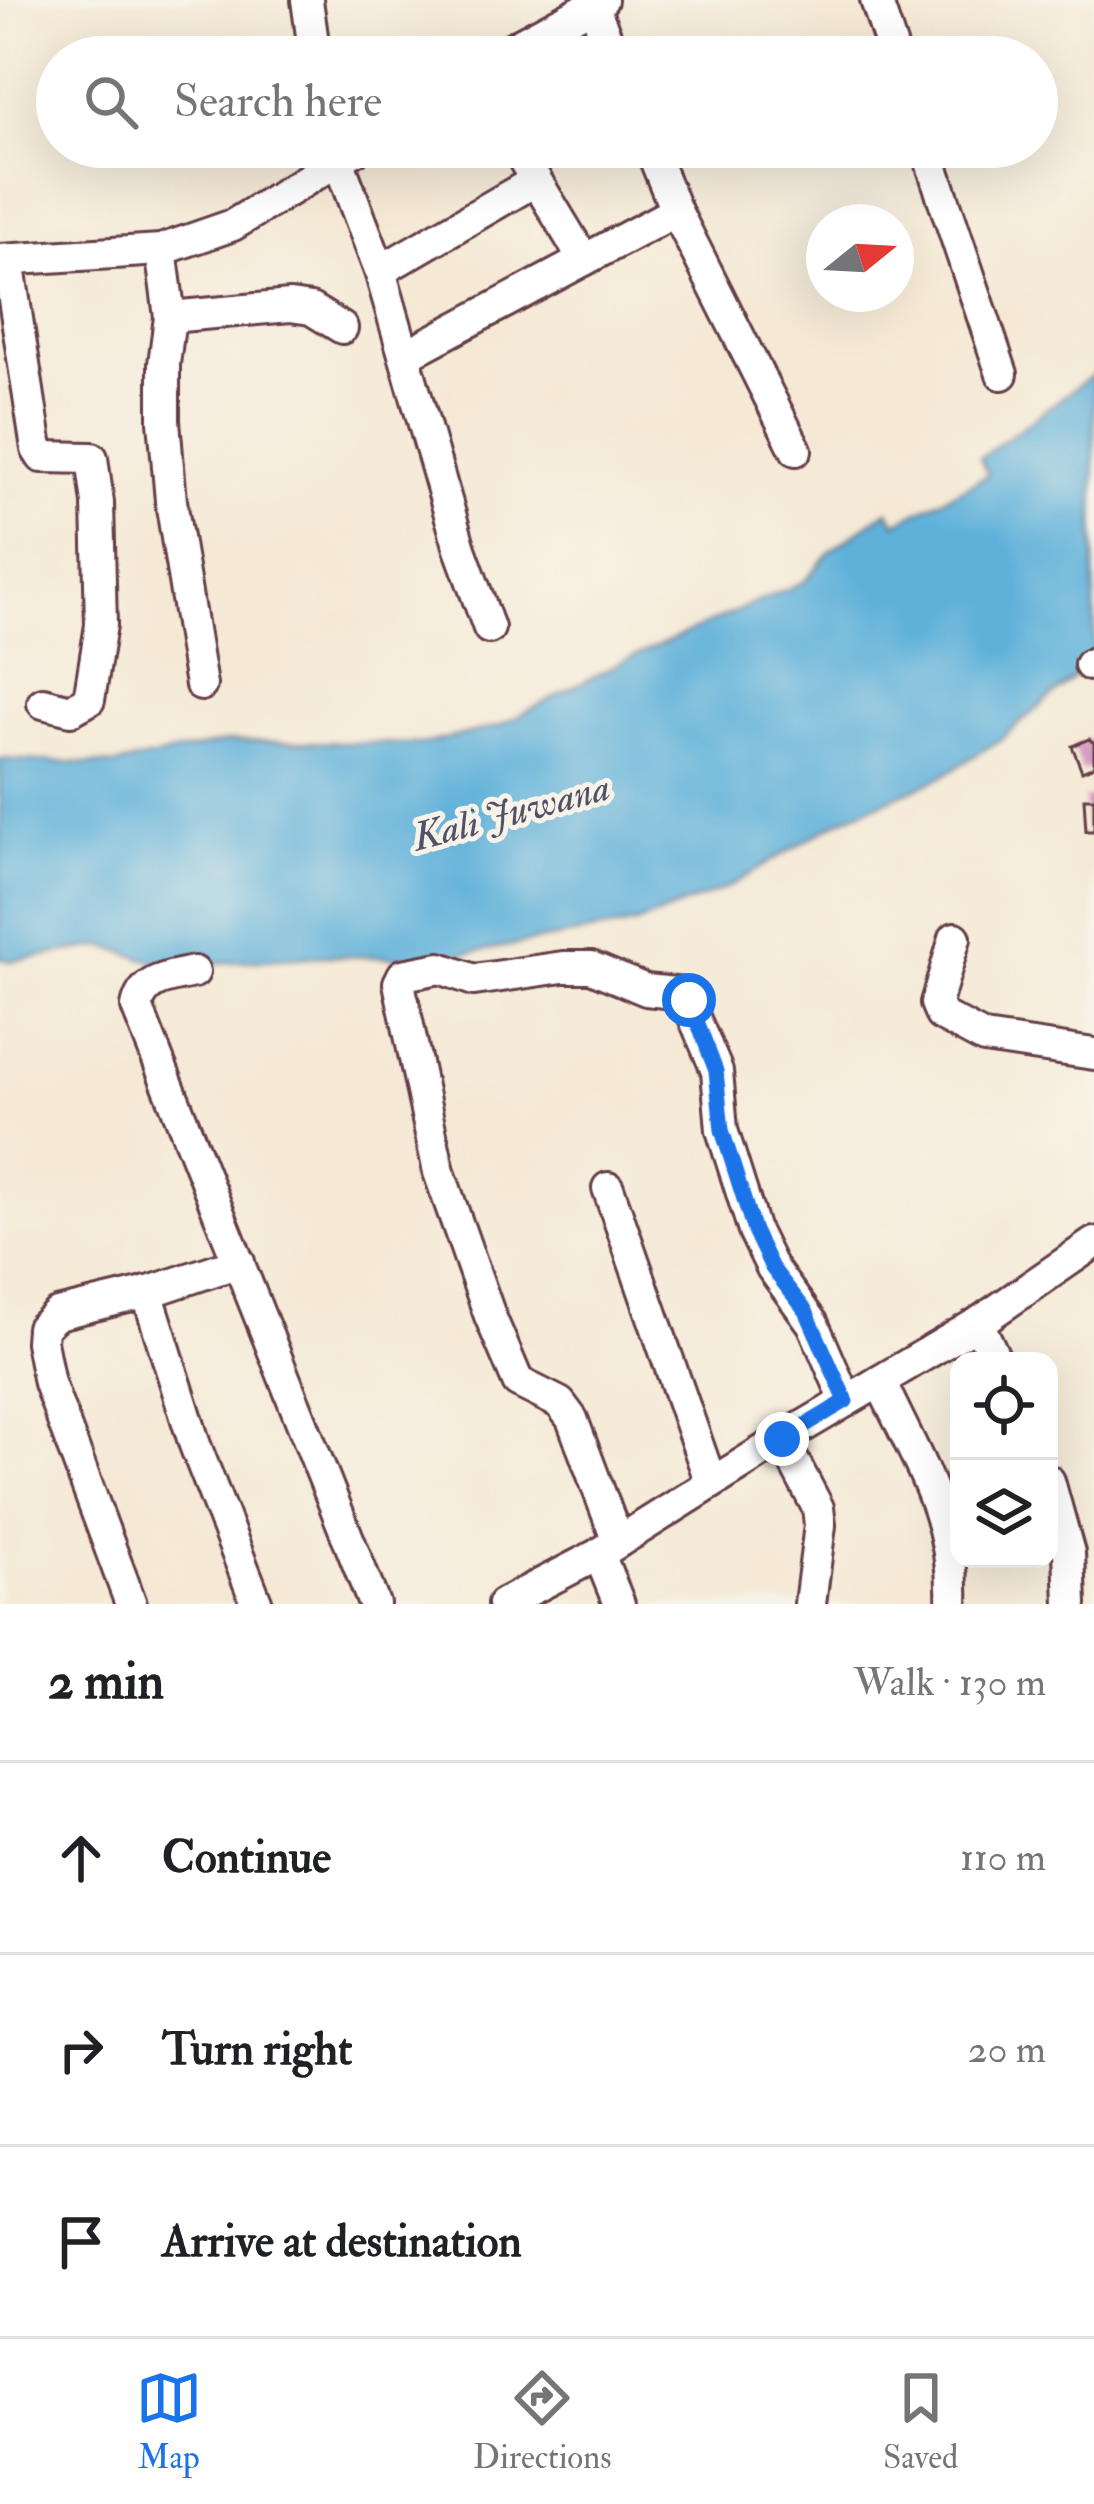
<!DOCTYPE html>
<meta charset="utf-8">
<style>
body{margin:0;font-family:"IM FELL Double Pica",serif;background:#f6f6f6;color:#202124}
.controls{position:absolute;right:36px;bottom:36px;display:grid;overflow:hidden;border-radius:24px;box-shadow:0 12px 48px #0002}
.controls button{width:108px;height:108px;display:grid;place-items:center;padding:0;border:0;border-bottom:3px solid #e0e0e0;background:#fff;color:#202124;font:60px sans-serif}
.compass{position:absolute;left:806px;top:204px;width:108px;height:108px;border-radius:50%;background:#fff;box-shadow:0 12px 48px #0002;rotate:72deg}
.stop{position:absolute;width:36px;height:36px;margin:-27px;border:9px solid #1a73e8;border-radius:50%;background:#fff}
.stop.end{background:#1a73e8;border-color:#fff;box-shadow:0 3px 12px #0008}
.list{margin:0;padding:0;list-style:none}
h2{display:flex;justify-content:space-between;align-items:center;height:156px;margin:0;padding:0 48px;font-size:51px}
h2 small{font-size:39px;font-weight:400;color:#757577}
.list li{display:grid;grid-template-columns:78px 1fr auto;gap:36px;align-items:center;box-sizing:border-box;height:192px;padding:0 48px;border-top:3px solid #e0e0e0}
.list b{display:block;font-size:45px;white-space:nowrap}
.list em{font-size:39px;font-style:normal;color:#757577}
.icon{flex:none;width:66px;height:66px;fill:none;stroke:currentColor;stroke-width:2;stroke-linecap:round;stroke-linejoin:round}
.map{position:relative;flex:none;width:1094px;height:1604px;overflow:hidden}
.search{position:absolute;background:#fff;box-shadow:0 12px 48px #0002;left:36px;right:36px;top:36px;height:132px;display:flex;align-items:center;gap:30px;box-sizing:border-box;padding:0 42px;border-radius:66px;color:#757577;font-size:45px}
.sheet{height:732px;background:#fff}
nav{display:flex;justify-content:space-around;align-items:center;box-sizing:border-box;height:168px;border-top:3px solid #e0e0e0;background:#fff;font-size:33px;color:#757577}
nav a{display:grid;justify-items:center;gap:6px}
nav .on{color:#1a73e8}
.map>svg:first-child{display:block}
.water{fill:#5fb1da;stroke:#546882;stroke-width:3}
.building{fill:#d292c0}
.lines{fill:none;stroke-linecap:round;stroke-linejoin:round}
.minor-casing{stroke:#643d44;stroke-width:36}
.minor{stroke:#fff;stroke-width:30}
.route{stroke:#1a73e8;stroke-width:15}
.labels{text-anchor:middle;stroke-width:10;stroke-linejoin:round;paint-order:stroke}
.water-label{font-size:39px;font-style:italic;fill:#515268;stroke:#f7f3e8}
</style>
<div class="map">
<svg width="1094" height="1604" viewBox="0 0 1094 1604">
<rect width="100%" height="100%" fill="#f7f3e8"/>
<filter id="ink" filterUnits="userSpaceOnUse"><feTurbulence type="fractalNoise" baseFrequency=".00833" numOctaves="2"/><feDisplacementMap in="SourceGraphic" scale="24" xChannelSelector="R" yChannelSelector="G"/><feConvolveMatrix kernelMatrix="1 2 1 2 8 2 1 2 1" color-interpolation-filters="sRGB"/></filter>
<filter id="wash" filterUnits="userSpaceOnUse"><feTurbulence type="fractalNoise" baseFrequency=".004" numOctaves="4" result="noise"/><feDisplacementMap in="SourceGraphic" scale="48" xChannelSelector="R" yChannelSelector="G"/><feGaussianBlur stdDeviation="2.7" result="paint"/><feColorMatrix in="noise" values="0 0 0 0 0 0 0 0 0 0 0 0 0 0 0 0 0 1.4 0 .05"/><feComposite in="paint" operator="in"/></filter>
<g filter="url(#wash)">
<rect width="100%" height="100%" fill="#f5e9d5"/>
<polygon class="water" points="1094,374 1094,660 1001,739 938,779 842,819 727,888 636,924 439,958 326,956 168,966 104,946 12,961 0,959 0,759 116,765 230,741 423,744 499,726 621,662 805,581 830,551 888,510 896,523 988,475 980,458"/>
<g id="blocks">
<g class="building">
<polygon points="1089,739 1094,743 1094,766 1082,771 1072,746"/>
<polygon points="1084,798 1094,798 1094,831 1086,831"/>
</g>
</g>
</g>
<g filter="url(#ink)">
<use href="#blocks" fill-opacity="0" stroke="#643d44" stroke-width="3"/>
<g class="lines">
<defs>
<g id="minor">
<polyline points="307,0 315,57"/>
<polyline points="876,0 895,57"/>
<polyline points="592,3 614,57"/>
<polyline points="495,57 602,0"/>
<polyline points="333,147 380,271 460,549 489,628"/>
<polyline points="516,147 584,260 676,211 796,450"/>
<polyline points="650,147 676,211"/>
<polyline points="926,147 1002,374"/>
<polyline points="161,250 170,317 164,364 164,421 171,501 201,685"/>
<polyline points="0,260 161,250 233,225 360,147"/>
<polyline points="8,260 37,449 42,457 92,458 98,503 101,625 89,700 71,710 43,703"/>
<polyline points="380,271 535,181"/>
<polyline points="170,317 290,306 311,309 342,328"/>
<polyline points="406,355 584,260"/>
<polyline points="1090,665 1094,663"/>
<polyline points="955,938 936,1003 941,1015 984,1038 1094,1054"/>
<path d="M 194,972 C 171,977 142,978 137,1007 L 374,1604"/>
<polyline points="608,1188 711,1483"/>
<polyline points="147,1292 195,1445 257,1604"/>
<polyline points="978,1323 996,1361"/>
<path d="M 880,1381 C 915,1457 956,1518 952,1604"/>
<polyline points="782,1439 818,1508 820,1525 810,1604"/>
<polyline points="1049,1481 1069,1553 1071,1604"/>
<polyline points="618,1542 572,1419 560,1403 518,1382 490,1316 439,1172 399,983 403,975 440,968 474,980 563,967 591,967 646,990 684,994 717,1071 722,1130 754,1231 772,1268 813,1324 846,1401"/>
<polyline points="599,1554 619,1604"/>
<polyline points="131,1604 49,1383 41,1342 42,1328 57,1314 149,1292 239,1262"/>
<polyline points="503,1604 599,1554 782,1439 978,1323 1094,1243"/>
</g>
</defs>
<use href="#minor" class="minor-casing"/>
<use href="#minor" class="minor"/>
</g>
</g>
<g class="lines" filter="url(#ink)">
<polyline class="route" points="689,1000 716,1071 722,1130 754,1231 772,1268 806,1311 846,1401 782,1439"/>
</g>
<g class="labels">
<g class="water-label">
<text transform="translate(511 811) rotate(-15)" y="14">Kali Juwana</text>
</g>
</g>
</svg>
<div class="controls">
<button><svg class="icon" aria-label="locate" viewBox="0 0 24 24"><circle cx="12" cy="12" r="6"/><path d="M12 2v4M12 18v4M2 12h4M18 12h4"/></svg></button>
<button><svg class="icon" aria-label="layers" viewBox="0 0 24 24"><path d="M12 4l9 5-9 5-9-5zM3 14l9 5 9-5"/></svg></button>
</div>
<svg class="compass" viewBox="-18 -18 36 36"><path d="M0-13l5 13h-10z" fill="#e53935"/><path d="M0 13l5-13h-10z" fill="#757577"/></svg>
<div class="stop" style="left:689px;top:1000px"></div>
<div class="stop end" style="left:782px;top:1439px"></div>
<div class="search"><svg class="icon" aria-label="search" viewBox="0 0 24 24"><circle cx="10" cy="10" r="6"/><path d="M15 15l6 6"/></svg>Search here</div>
</div>
<section class="sheet">
<h2>2 min<small>Walk · 130 m</small></h2>
<ul class="list">
<li><svg class="icon" aria-label="ahead" viewBox="0 0 24 24"><path d="M12 20V5M6 11l6-6 6 6"/></svg><div><b>Continue</b></div><em>110 m</em></li>
<li><svg class="icon" aria-label="right" viewBox="0 0 24 24"><path d="M7 20v-9h11M14 6l5 5-5 5"/></svg><div><b>Turn right</b></div><em>20 m</em></li>
<li><svg class="icon" aria-label="arrive" viewBox="0 0 24 24"><path d="M6 21V4h12l-3 4 3 4H6"/></svg><div><b>Arrive at destination</b></div></li>
</ul>
</section>
<nav>
<a class="on"><svg class="icon" aria-label="map" viewBox="0 0 24 24"><path d="M3 6l6-2 6 2 6-2v14l-6 2-6-2-6 2zM9 4v14M15 6v14"/></svg>Map</a>
<a><svg class="icon" aria-label="directions" viewBox="0 0 24 24"><path d="M12 3l9 9-9 9-9-9zM9 14v-3h6M13 9l2 2-2 2"/></svg>Directions</a>
<a><svg class="icon" aria-label="saved" viewBox="0 0 24 24"><path d="M7 4h10v16l-5-4-5 4z"/></svg>Saved</a>
</nav>
